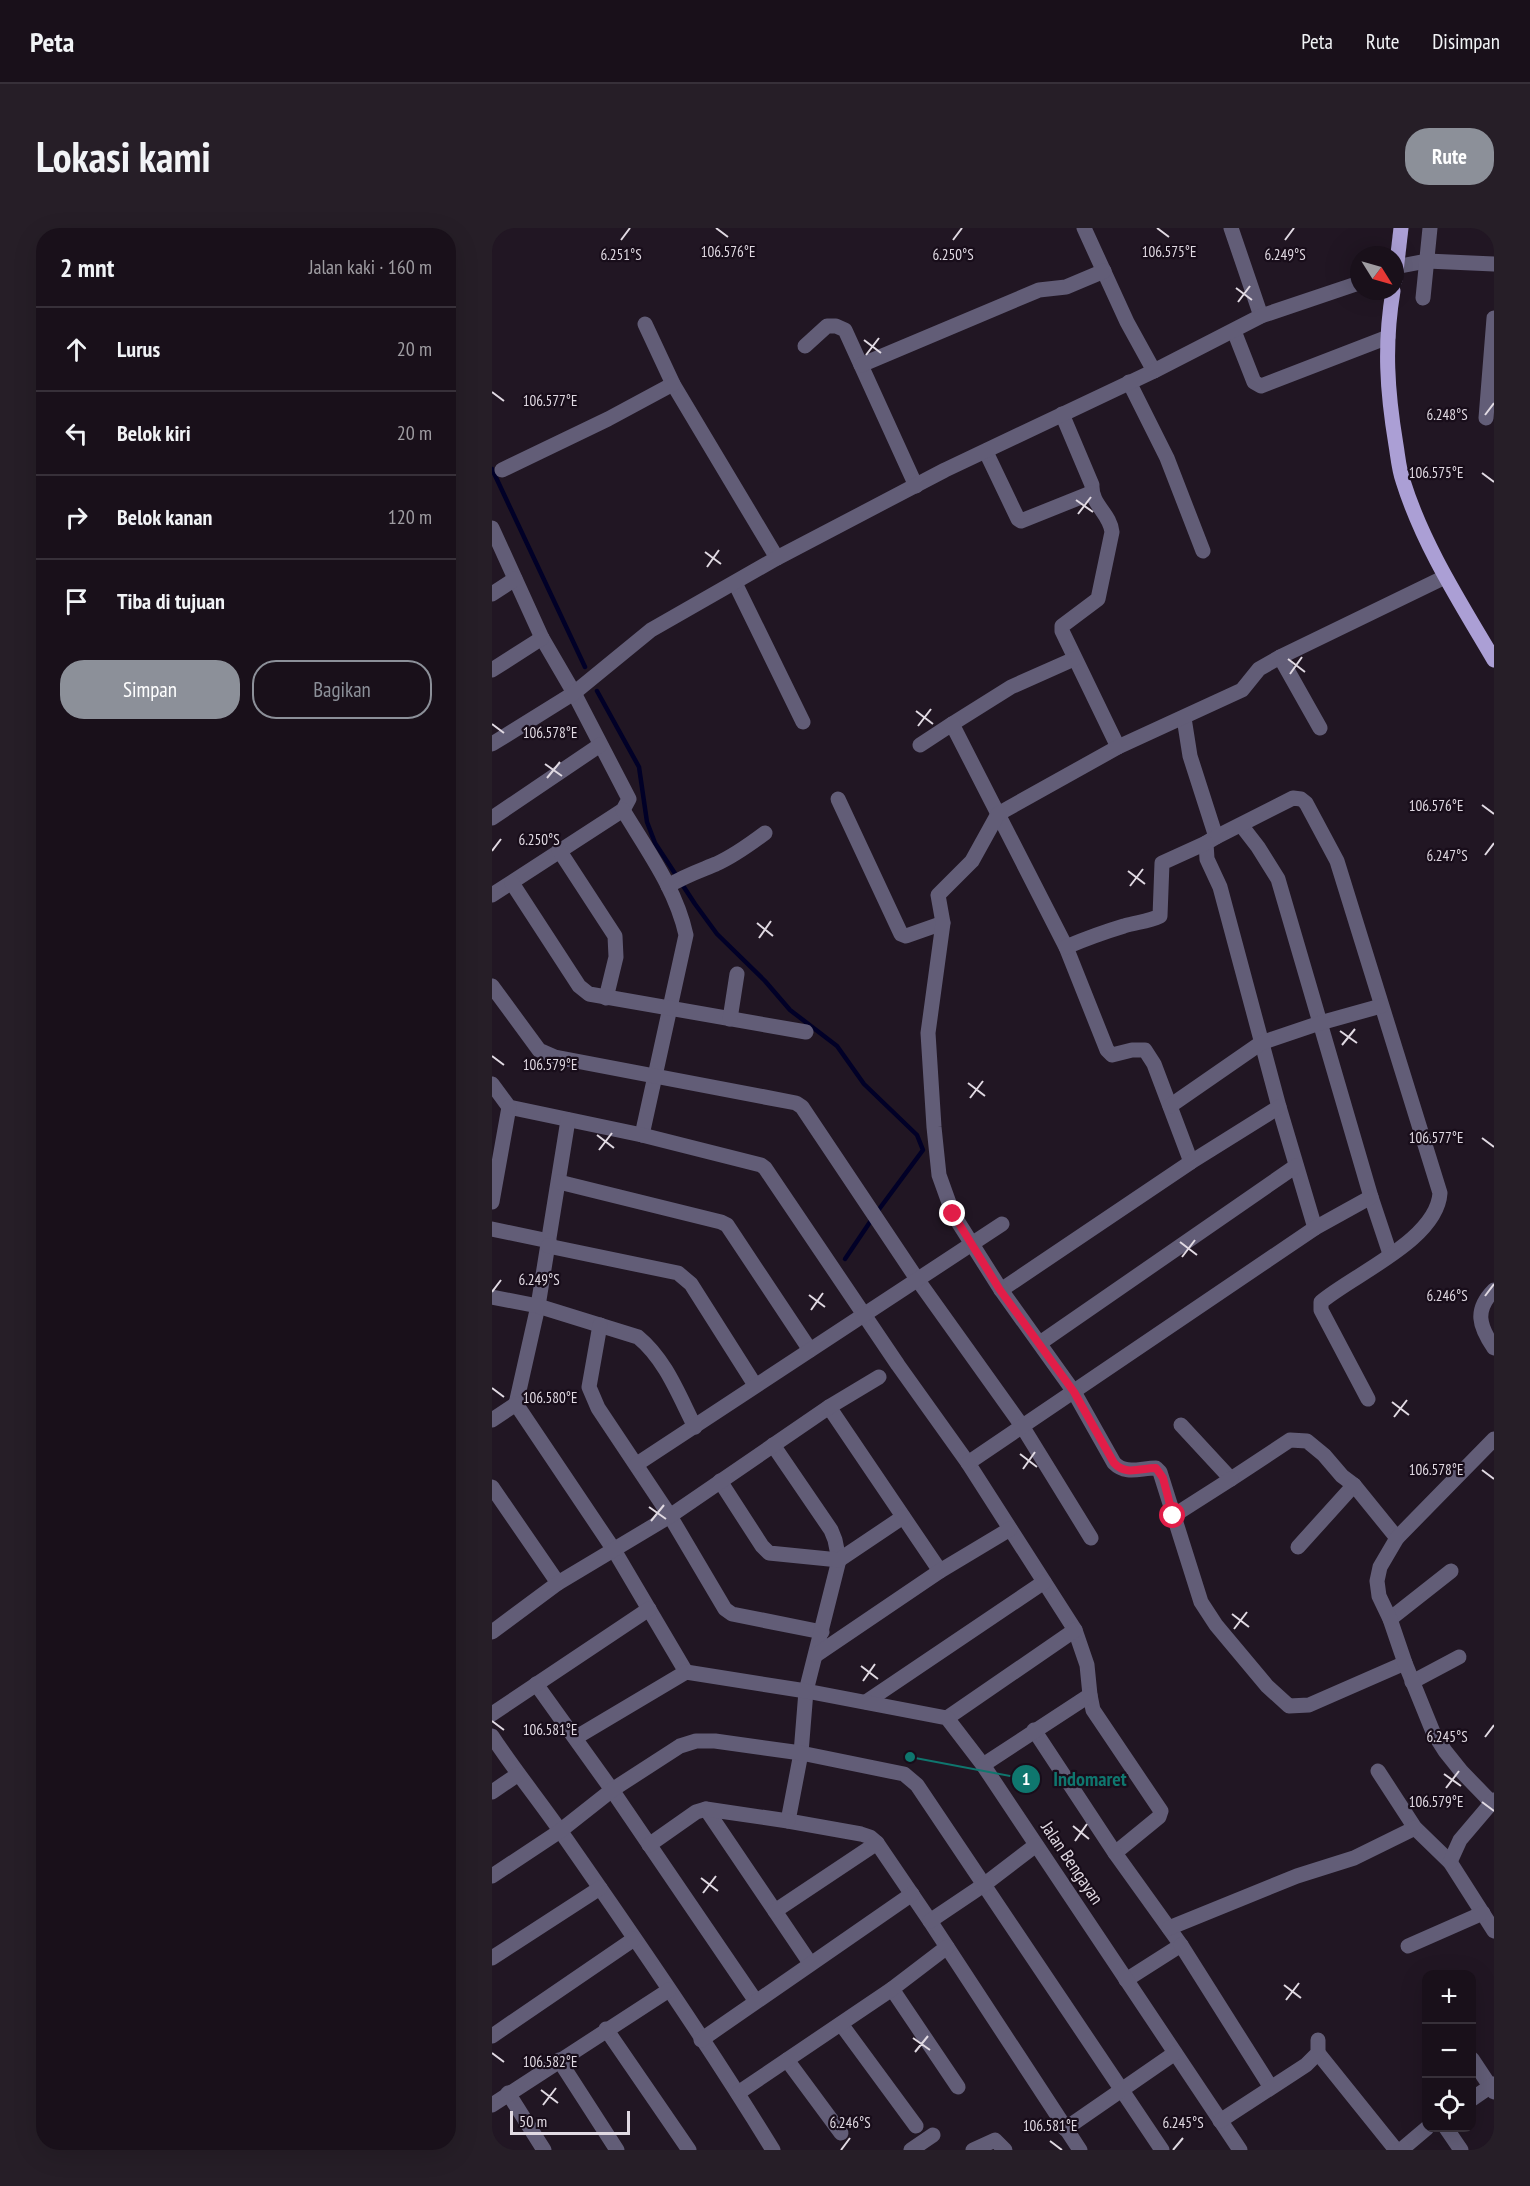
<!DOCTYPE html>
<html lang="id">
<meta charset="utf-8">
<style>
body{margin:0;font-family:"PT Sans Narrow",sans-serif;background:#261e27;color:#f1f3f6}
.controls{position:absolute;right:18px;bottom:18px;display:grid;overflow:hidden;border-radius:12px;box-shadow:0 6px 24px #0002}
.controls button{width:54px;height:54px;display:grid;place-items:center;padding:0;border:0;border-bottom:2px solid #373039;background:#19101a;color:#f1f3f6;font:30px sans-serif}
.compass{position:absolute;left:858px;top:18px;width:54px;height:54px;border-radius:50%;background:#19101a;box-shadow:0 6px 24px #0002;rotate:127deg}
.scale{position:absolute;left:18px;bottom:15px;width:120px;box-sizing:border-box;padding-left:6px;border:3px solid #e0d9e2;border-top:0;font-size:16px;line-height:21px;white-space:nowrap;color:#e0d9e2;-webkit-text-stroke:4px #180d1a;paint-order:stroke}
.stop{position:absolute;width:18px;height:18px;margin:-14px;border:4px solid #e11d48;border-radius:50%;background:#fff}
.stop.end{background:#e11d48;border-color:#fff;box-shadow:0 2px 6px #0008}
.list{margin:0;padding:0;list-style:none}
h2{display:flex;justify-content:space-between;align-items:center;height:78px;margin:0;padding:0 24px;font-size:26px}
h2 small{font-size:20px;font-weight:400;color:#9f9da2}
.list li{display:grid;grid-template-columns:39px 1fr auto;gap:18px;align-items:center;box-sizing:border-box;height:84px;padding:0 24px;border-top:2px solid #373039}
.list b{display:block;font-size:22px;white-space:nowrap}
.list em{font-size:20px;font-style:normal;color:#9f9da2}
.actions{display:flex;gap:12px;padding:18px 24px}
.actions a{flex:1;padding:14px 0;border:2px solid #8c9099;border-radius:24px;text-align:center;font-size:21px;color:#8c9099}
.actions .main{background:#8c9099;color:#fff}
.icon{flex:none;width:33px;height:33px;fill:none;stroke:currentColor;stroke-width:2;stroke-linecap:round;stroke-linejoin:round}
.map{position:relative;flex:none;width:1002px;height:1922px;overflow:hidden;border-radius:24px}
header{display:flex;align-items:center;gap:36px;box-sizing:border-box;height:84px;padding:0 30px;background:#19101a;border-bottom:2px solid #373039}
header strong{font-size:28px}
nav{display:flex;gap:33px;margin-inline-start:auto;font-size:21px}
.intro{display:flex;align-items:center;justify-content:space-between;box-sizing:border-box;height:144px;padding:0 36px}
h1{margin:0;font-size:42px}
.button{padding:15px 27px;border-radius:24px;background:#8c9099;color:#fff;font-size:21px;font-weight:700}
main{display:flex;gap:36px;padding:0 36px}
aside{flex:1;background:#19101a;border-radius:24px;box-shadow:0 6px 24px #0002}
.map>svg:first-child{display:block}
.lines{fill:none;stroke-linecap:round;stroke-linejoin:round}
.stream{stroke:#010027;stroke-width:4.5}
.minor{stroke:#625d77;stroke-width:15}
.major{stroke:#ab9fd5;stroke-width:15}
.route{stroke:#e11d48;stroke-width:8}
.ticks{fill:none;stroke:#e0d9e2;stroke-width:2}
.labels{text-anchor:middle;stroke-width:4.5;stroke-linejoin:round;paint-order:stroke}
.street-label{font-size:18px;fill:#e0d9e2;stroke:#180d1a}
.ticks-label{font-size:15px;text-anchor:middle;fill:#e0d9e2;stroke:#180d1a;stroke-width:4.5;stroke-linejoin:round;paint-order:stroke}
.leader{fill:none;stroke:#0f766e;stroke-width:2}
.callout-dot{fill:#0f766e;stroke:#180d1a;stroke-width:2}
.mark-label{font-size:18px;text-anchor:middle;font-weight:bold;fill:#fff}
.callout-label{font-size:20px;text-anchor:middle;font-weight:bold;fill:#0f766e;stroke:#180d1a;stroke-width:4.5;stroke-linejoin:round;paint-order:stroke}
</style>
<header>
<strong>Peta</strong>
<nav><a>Peta</a><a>Rute</a><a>Disimpan</a></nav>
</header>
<div class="intro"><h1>Lokasi kami</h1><a class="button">Rute</a></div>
<main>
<aside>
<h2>2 mnt<small>Jalan kaki · 160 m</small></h2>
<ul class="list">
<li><svg class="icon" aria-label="ahead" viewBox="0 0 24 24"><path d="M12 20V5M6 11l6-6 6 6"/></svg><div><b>Lurus</b></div><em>20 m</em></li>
<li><svg class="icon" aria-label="left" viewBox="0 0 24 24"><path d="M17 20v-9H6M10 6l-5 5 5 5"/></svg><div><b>Belok kiri</b></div><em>20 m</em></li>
<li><svg class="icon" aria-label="right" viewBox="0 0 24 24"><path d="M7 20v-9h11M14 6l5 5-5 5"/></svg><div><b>Belok kanan</b></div><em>120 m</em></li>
<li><svg class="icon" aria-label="arrive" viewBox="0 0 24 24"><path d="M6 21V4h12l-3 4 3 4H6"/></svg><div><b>Tiba di tujuan</b></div></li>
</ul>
<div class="actions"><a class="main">Simpan</a><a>Bagikan</a></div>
</aside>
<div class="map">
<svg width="1002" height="1922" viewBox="0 0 1002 1922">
<rect width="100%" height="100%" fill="#211623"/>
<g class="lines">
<g class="stream">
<polyline points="0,241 93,439"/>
<polyline points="105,463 147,539 155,594 163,615 203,676 225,706 273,753 298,782 345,818 372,856 425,907 431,922 385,984"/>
<polyline points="353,1031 378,994"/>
</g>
<g class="minor">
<polyline points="592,0 635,94 662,143"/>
<polyline points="739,0 769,88"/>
<polyline points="903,39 935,33 1002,36"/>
<polyline points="931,70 938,0"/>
<polyline points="153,96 181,156 285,330"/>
<polyline points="742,103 762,154 769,158 896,109"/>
<polyline points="313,118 335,98 344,98 353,102 424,258"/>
<polyline points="369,137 547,62 574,59 612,43"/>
<polyline points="637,154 675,230 711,323"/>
<path d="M 570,186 L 600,257 C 599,277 618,285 620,304 L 606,371 L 570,398 L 570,403 L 626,519"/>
<polyline points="994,190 1002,90"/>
<polyline points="494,224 526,291 529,293 599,265"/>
<polyline points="10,242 116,191 181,156"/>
<polyline points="0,300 50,410 82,465 137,571 131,582 0,667"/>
<polyline points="243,355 311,494"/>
<polyline points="0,366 23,351"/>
<polyline points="788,429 828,500"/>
<polyline points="0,442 50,410"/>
<polyline points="692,490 698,528 724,609 714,615 715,631 728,659 787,879 823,1000"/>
<polyline points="460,496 519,459 582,431"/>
<polyline points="0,516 82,465 159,402 285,330 453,242 662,143 769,88 867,55"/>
<polyline points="428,517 460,496 574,719 615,822 620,827 640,822 653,822 662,836 699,934"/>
<polyline points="346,571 409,706 414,708 451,695"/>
<path d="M 131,582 C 155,622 184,661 194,707 L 150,907"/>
<polyline points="0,590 108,517"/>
<polyline points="749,597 766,619 786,651 879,969 898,1026"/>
<path d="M 724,609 L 801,570 L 809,571 L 814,575 L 845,633 L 948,965 C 945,1012 862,1046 829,1074 L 829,1082 L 876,1171"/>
<polyline points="67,622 123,708 124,729 114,770"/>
<polyline points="20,655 87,758 97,766 314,804"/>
<path d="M 176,658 C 192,648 207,643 224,636 C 242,628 257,617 273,605"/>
<path d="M 574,719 C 593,711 612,704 632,698 C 644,694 656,694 668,688 L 670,635 L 714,615"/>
<polyline points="0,758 47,822 63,829 304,875 310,879 425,1051 530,1198 599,1310"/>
<polyline points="238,791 245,746"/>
<polyline points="0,856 17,879 150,907 269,937 273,940 406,1137 476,1235 583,1402 595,1437 598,1467 601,1482 669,1583 667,1589 623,1625"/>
<polyline points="678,878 769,815 828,795 889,778"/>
<polyline points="76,892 46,1078 24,1176 122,1322 194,1444"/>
<polyline points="67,954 229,994 235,997 318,1122"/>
<polyline points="0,974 17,879"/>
<polyline points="0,1001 57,1013"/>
<polyline points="56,1018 186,1045 199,1056 263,1157"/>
<polyline points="509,1062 699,934 787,879"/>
<path d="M 1002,1062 C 982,1082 987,1098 1002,1120"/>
<path d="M 0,1069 L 46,1078 L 146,1109 C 174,1132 187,1168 203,1199"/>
<polyline points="108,1097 97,1159 106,1180 178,1288 233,1381 240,1386 330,1404"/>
<polyline points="548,1115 804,938"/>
<polyline points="337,1179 448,1343"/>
<polyline points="0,1192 24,1176"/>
<polyline points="689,1197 739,1251 798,1212 815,1213 832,1227 850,1248 862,1257 905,1310"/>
<polyline points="281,1217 339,1302 343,1312 347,1332 314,1463 309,1525 296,1593 369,1606 378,1609 385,1615 438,1693 588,1922"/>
<polyline points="476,1235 823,1000 879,969"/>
<polyline points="145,1236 510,996"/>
<polyline points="228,1253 270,1318 277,1325 347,1332 411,1289"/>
<polyline points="0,1259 66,1355"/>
<polyline points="681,1288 739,1251"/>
<polyline points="806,1319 862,1257"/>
<polyline points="898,1391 959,1343"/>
<polyline points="0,1404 66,1355 178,1288 337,1179 387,1149"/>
<polyline points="324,1427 448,1343 518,1301"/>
<path d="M 913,1435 L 817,1477 L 797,1478 L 775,1458 L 724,1397 L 709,1374 L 668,1244 L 664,1240 C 648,1240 634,1247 622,1235 L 582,1164 L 509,1062 L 461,986 L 447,947 L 442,899 L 436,805 L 451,695 L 446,667 L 480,633 L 506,586 L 626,519 L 750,462 L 767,441 L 788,429 L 953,349"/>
<polyline points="920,1454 967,1429"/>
<polyline points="44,1456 120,1562 263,1772"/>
<polyline points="374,1474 552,1354"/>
<polyline points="0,1486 157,1381"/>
<polyline points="455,1490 583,1402"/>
<polyline points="542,1502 623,1625 689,1717 634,1752"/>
<path d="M 0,1508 C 23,1543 50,1576 74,1611 C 145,1713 216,1816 281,1922"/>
<polyline points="83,1510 194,1444 314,1463 455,1490 491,1537 748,1922"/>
<polyline points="491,1537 598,1467"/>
<polyline points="886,1543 923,1600 958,1634 1002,1703"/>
<polyline points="0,1564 25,1547"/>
<polyline points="999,1574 969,1543 953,1523 941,1504 913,1435 898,1391 887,1368 885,1353 888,1339 905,1310 1002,1211"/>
<polyline points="214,1581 318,1735"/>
<polyline points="157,1617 204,1584 214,1581 296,1593"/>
<polyline points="958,1634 968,1612 1002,1572"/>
<polyline points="0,1648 68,1603 120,1562 188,1518 204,1513 223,1513 309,1525 412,1546 425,1557 670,1922"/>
<polyline points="283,1683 385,1615"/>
<polyline points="438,1693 493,1656 544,1617"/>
<polyline points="677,1700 805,1648 862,1630 923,1600"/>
<polyline points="689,1717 778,1858"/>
<polyline points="916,1718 991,1685"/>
<polyline points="0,1730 108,1660"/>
<polyline points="400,1761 466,1859"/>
<polyline points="349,1796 424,1898"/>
<polyline points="114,1801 197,1922"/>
<polyline points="0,1808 142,1711"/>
<polyline points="209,1812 420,1666"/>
<polyline points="826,1825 904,1922"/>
<polyline points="980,1831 1002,1864"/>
<polyline points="67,1832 125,1922"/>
<polyline points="295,1832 349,1905"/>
<polyline points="16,1865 52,1922"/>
<polyline points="246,1865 400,1761 455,1719"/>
<polyline points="980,1871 1002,1856"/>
<polyline points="0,1877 177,1762"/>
<polyline points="728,1893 814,1837 826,1825 826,1812"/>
<polyline points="954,1900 969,1922"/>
<polyline points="573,1901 683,1825"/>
<polyline points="419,1922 441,1907"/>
<polyline points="481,1922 503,1912 513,1922"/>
<polyline points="909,1922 935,1900"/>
</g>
<g class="major">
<polyline points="903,52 909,0"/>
<path d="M 901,63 C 892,117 895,163 904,217 C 906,229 907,242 911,253 C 931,317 968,374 1002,432"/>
</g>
</g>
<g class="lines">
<path class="route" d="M 461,986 L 508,1062 L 582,1164 L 622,1235 C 634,1248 648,1240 664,1240 L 671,1250 L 681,1288"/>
</g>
<path class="ticks" d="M 224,0 L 236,9M 665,0 L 677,9M 129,12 L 138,0M 461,12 L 470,0M 793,12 L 802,0M 744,60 L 760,72M 746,74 L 758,58M 372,112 L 389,125M 374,127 L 387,110M 0,164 L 12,173M 993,187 L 1002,175M 990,245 L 1002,254M 584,272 L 601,284M 586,286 L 599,269M 213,324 L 229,336M 215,339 L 227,322M 796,431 L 813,444M 798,446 L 810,429M 424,483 L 441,496M 0,496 L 12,505M 426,498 L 439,481M 53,536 L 70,548M 55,550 L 68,534M 990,577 L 1002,586M 0,623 L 9,611M 993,627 L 1002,615M 636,643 L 653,656M 638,658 L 651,641M 265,695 L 281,708M 267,710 L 279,693M 848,803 L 865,815M 850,817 L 863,801M 0,828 L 12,837M 476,855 L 493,868M 478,870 L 491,853M 105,907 L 122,920M 990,910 L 1002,919M 107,922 L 120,905M 688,1014 L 705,1027M 690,1029 L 703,1012M 0,1064 L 9,1052M 317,1067 L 333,1079M 993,1068 L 1002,1056M 319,1082 L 331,1065M 0,1160 L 12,1169M 900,1174 L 917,1187M 902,1189 L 915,1172M 528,1226 L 545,1239M 531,1241 L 543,1224M 990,1242 L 1002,1251M 157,1279 L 174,1291M 159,1293 L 172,1277M 740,1386 L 757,1399M 742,1401 L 755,1384M 369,1438 L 386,1451M 371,1453 L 383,1436M 0,1493 L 12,1502M 993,1509 L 1002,1497M 952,1546 L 969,1558M 954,1560 L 967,1543M 990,1574 L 1002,1583M 581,1598 L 597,1611M 583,1613 L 595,1596M 209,1650 L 226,1663M 211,1665 L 224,1648M 792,1757 L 809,1770M 794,1772 L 807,1755M 421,1810 L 438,1822M 423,1824 L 436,1808M 0,1825 L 12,1834M 49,1862 L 66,1875M 51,1877 L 64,1860M 558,1913 L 570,1922M 349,1922 L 358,1910M 681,1922 L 691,1910"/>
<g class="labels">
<g class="street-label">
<text transform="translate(580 1635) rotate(56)" y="6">Jalan Bengayan</text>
</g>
</g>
<g class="ticks-label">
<text x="677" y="29">106.575°E</text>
<text x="236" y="29">106.576°E</text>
<text x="129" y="32">6.251°S</text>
<text x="461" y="32">6.250°S</text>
<text x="793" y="32">6.249°S</text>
<text x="58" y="178">106.577°E</text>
<text x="955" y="192">6.248°S</text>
<text x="944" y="250">106.575°E</text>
<text x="58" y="510">106.578°E</text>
<text x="944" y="583">106.576°E</text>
<text x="47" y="617">6.250°S</text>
<text x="955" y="633">6.247°S</text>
<text x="58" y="842">106.579°E</text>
<text x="944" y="915">106.577°E</text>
<text x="47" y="1057">6.249°S</text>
<text x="955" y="1073">6.246°S</text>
<text x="58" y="1175">106.580°E</text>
<text x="944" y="1247">106.578°E</text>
<text x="58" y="1507">106.581°E</text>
<text x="955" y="1514">6.245°S</text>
<text x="944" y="1579">106.579°E</text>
<text x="58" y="1839">106.582°E</text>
<text x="358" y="1900">6.246°S</text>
<text x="691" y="1900">6.245°S</text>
<text x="558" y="1903">106.581°E</text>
</g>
<path class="leader" d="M418 1529L534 1551"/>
<g class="callout-dot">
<circle cx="418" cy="1529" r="6"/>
<circle cx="534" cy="1551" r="15"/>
</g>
<g class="mark-label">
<text x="534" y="1557">1</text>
</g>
<g class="callout-label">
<text x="598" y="1558">Indomaret</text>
</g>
</svg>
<div class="controls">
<button>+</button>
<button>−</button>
<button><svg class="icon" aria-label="locate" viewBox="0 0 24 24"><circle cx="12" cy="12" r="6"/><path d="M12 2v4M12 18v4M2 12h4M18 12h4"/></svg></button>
</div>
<svg class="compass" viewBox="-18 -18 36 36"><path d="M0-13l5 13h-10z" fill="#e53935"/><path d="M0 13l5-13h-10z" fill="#9f9da2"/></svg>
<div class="scale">50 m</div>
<div class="stop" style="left:681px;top:1288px"></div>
<div class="stop end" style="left:461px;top:986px"></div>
</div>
</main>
